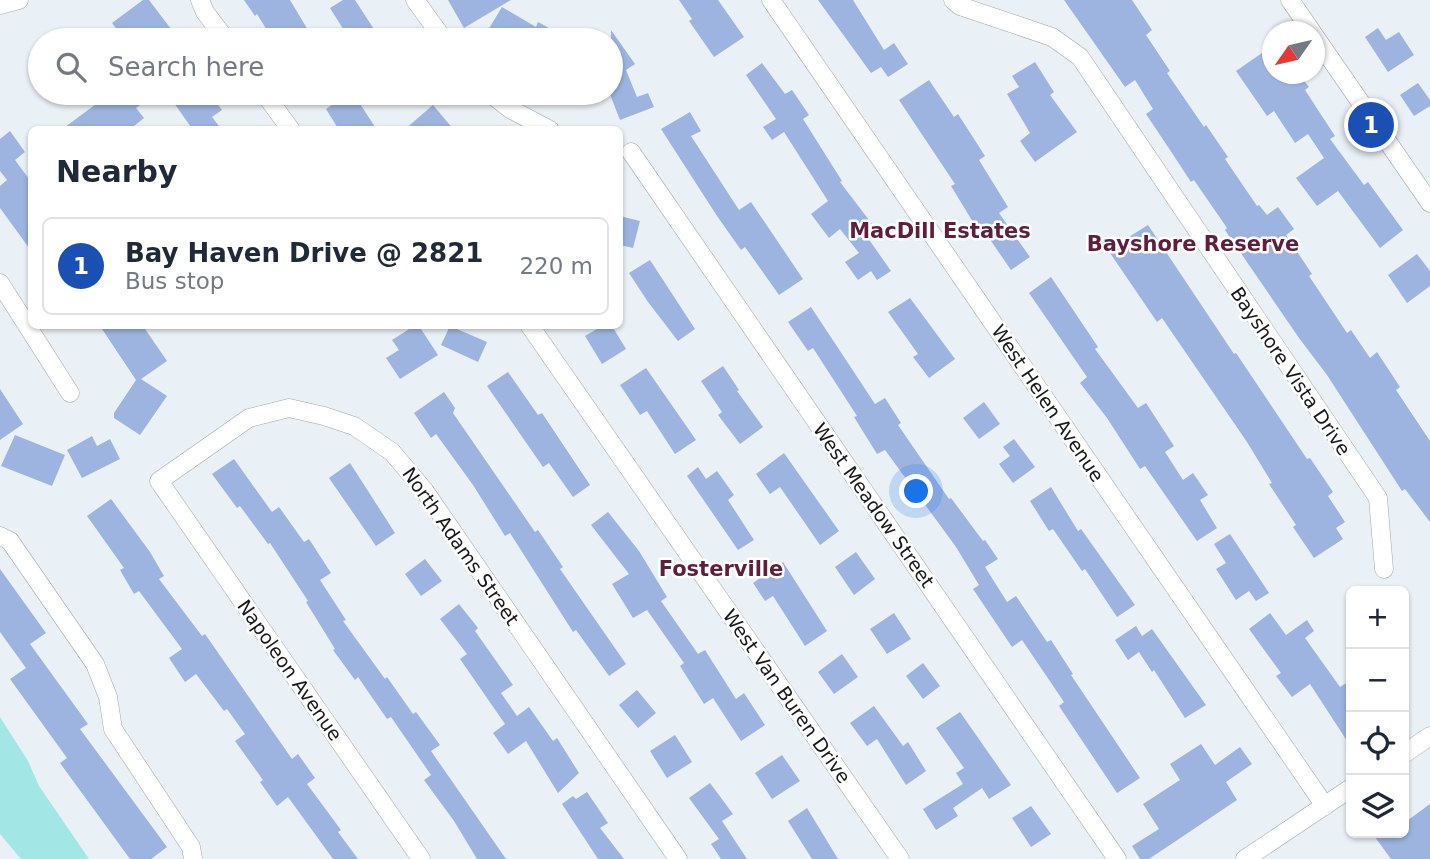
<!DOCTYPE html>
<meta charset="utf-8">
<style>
body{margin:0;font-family:"DejaVu Sans",sans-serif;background:#f6f6f7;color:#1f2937}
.controls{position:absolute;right:21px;bottom:21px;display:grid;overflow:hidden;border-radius:10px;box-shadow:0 2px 5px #0004}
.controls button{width:63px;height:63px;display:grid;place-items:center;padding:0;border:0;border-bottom:2px solid #e0e1e3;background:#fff;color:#1f2937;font:35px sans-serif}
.compass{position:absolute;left:1262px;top:21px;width:63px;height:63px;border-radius:50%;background:#fff;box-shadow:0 2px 5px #0004;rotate:236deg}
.you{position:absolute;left:917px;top:492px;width:24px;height:24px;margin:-18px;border:5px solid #fff;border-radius:50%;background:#1a73e8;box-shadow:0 0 0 10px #1a73e833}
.badge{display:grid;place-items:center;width:46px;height:46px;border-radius:50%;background:#b45309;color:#fff;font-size:23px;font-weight:700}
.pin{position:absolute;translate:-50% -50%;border:4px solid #fff;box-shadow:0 2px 7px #0006}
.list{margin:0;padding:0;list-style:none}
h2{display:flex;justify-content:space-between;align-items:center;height:91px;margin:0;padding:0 28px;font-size:30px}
h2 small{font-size:23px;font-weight:400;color:#747a83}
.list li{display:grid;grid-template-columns:46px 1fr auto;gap:21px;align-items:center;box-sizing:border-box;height:98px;margin:0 14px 14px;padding:0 14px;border:2px solid #e0e1e3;border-radius:10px}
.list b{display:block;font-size:26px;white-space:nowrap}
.list p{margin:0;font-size:23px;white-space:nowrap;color:#747a83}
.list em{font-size:23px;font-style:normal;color:#747a83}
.icon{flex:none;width:38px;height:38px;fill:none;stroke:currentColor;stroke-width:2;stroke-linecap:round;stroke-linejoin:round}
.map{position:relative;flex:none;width:1430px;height:859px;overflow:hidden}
.search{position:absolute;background:#fff;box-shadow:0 2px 5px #0004;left:28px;top:28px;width:595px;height:77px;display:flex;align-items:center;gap:18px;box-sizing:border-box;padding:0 24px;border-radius:38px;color:#747a83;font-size:26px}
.panel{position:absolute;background:#fff;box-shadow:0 2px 5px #0004;left:28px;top:126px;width:595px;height:203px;border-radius:10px}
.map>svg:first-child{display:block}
.water{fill:#a2e7e5}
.building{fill:#9db4e0}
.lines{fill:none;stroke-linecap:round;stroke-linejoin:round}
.minor-casing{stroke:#a1a8ad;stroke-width:19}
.minor{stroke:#fff;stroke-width:18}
.labels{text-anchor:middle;stroke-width:5;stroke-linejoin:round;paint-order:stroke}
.street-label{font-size:19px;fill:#16181a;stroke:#fff}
.neighbourhood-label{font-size:21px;font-weight:bold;fill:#5f1e3d;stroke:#fff}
</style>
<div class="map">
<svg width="1430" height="859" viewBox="0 0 1430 859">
<rect width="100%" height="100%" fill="#e9f0f6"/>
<polygon class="water" points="0,717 28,761 39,786 89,859 21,859 0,834"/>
<g class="building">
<polygon points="143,0 149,0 171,29 167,31 173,40 125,40 112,23"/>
<polygon points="244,0 290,0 314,40 273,40 257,14 255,16"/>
<polygon points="343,0 355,0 381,40 350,40 330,8"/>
<polygon points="448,0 511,0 464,28"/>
<polygon points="679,0 718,0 744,37 714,57 689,21 692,19"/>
<polygon points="818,0 853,0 884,50 894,43 908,64 888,77 881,67 871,73"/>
<polygon points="1064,0 1132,0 1152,30 1146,35 1170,71 1167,73 1204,127 1206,125 1228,157 1225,159 1257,206 1259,205 1267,215 1278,207 1294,229 1286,235 1312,274 1309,276 1347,333 1351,330 1370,358 1377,352 1400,387 1396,390 1430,441 1430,522 1405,489 1402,491 1327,375 1299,338 1225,230 1227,228 1194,180 1191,182 1170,150 1146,114 1153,109 1135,80 1125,87"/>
<polygon points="502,7 536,27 538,22 571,40 482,40"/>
<polygon points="1378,28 1386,40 1399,32 1414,55 1388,72 1365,37"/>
<polygon points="611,30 635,64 626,70 637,97 648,93 654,107 620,120 611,97"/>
<polygon points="1272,46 1272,74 1299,74 1309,87 1305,90 1335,136 1330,139 1364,185 1368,182 1403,230 1380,248 1338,191 1317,206 1296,178 1324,158 1308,134 1295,143 1274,111 1267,116 1236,71"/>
<polygon points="1035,62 1054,92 1050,95 1077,132 1035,162 1020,141 1030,133 1007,94 1019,87 1012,76"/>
<polygon points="762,63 785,94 792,90 809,115 803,119 842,181 840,182 872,224 863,231 891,271 877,280 871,271 858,280 845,262 859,253 840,229 829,238 811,214 828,201 784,132 772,140 763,127 776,119 746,75"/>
<polygon points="929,80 954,117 958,114 985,156 979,160 1008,207 999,213 1030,257 1011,270 980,225 976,227 951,186 955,184 899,100"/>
<polygon points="1418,83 1430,100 1430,106 1414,116 1400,95"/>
<polygon points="111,93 156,93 136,108 144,118 129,130 61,130"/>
<polygon points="167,93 209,93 222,110 212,117 222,130 193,130"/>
<polygon points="349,93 353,93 377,130 339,130 326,109"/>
<polygon points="433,105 454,130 404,130"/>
<polygon points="690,112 701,131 691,136 739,210 751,202 803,279 779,295 745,247 741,250 717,216 661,129"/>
<polygon points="10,131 25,152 15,160 32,183 32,252 0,208 0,186 7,180 0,171 0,139"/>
<polygon points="620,216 640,221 633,248 620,245"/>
<polygon points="1148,225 1234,354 1236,353 1307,459 1310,458 1333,492 1328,496 1345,522 1336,528 1343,539 1314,558 1293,527 1296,525 1269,484 1272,483 1247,442 1162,318 1157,322 1108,250"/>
<polygon points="1417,254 1430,271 1430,286 1407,303 1388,275"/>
<polygon points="650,260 695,329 678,341 648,302 629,273"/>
<polygon points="1051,277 1098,347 1095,349 1138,408 1146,403 1174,446 1165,452 1183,480 1193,473 1208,495 1200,500 1217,528 1197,541 1145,466 1140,469 1107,418 1080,383 1087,377 1029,293"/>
<polygon points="910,298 955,359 929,378 913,357 918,354 888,312"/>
<polygon points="811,307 875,404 885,398 901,423 898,425 949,499 951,498 983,541 985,540 998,559 985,567 1007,602 1016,596 1047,642 1051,640 1073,674 1071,675 1140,778 1117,793 1059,706 1064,702 1022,640 1012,647 973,589 979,585 956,547 885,450 877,454 854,417 857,416 813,348 808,351 788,322"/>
<polygon points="100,326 143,326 167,361 141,379 167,396 140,435 114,418 114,413 136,380"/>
<polygon points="414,326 419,326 438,355 400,379 386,358 399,350 392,340"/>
<polygon points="450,326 487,342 478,362 441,345"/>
<polygon points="602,326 612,326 626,349 602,364 585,336"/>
<polygon points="723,366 739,390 737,391 763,427 740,444 718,415 722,412 701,381"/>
<polygon points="646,368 696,440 675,454 647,411 640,415 620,385"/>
<polygon points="508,372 538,415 542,413 590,485 573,497 549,463 543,467 487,386"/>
<polygon points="0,389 23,424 0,440"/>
<polygon points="444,392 455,408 453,413 535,532 538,530 563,567 560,569 626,664 609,676 576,630 573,632 510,533 505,536 473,485 436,434 431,438 414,413"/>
<polygon points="984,402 1000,424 979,439 963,418"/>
<polygon points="15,435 65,455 52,486 1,466"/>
<polygon points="92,436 97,446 110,439 120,459 82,478 67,450"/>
<polygon points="1014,439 1035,467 1013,483 999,464 1010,456 1003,447"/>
<polygon points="784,453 839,531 820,545 780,487 770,494 756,474"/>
<polygon points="234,459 272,512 279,507 304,542 309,539 331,573 320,580 346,620 343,621 385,679 387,677 413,714 416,712 440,745 431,751 506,859 477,859 454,821 424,780 431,775 391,717 387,719 358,677 355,680 333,650 335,649 306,602 308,601 270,543 268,544 240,506 237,508 212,474"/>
<polygon points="350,463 395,533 376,546 329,478"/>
<polygon points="698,467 706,479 717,471 734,495 728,500 754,540 738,550 687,476"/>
<polygon points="1051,487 1078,531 1081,529 1135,605 1117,617 1085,569 1082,571 1053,529 1049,531 1030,501"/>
<polygon points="111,499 150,552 164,576 159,579 202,636 205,634 292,759 298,754 315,778 307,784 341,830 338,832 358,859 333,859 288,797 277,806 260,782 263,780 235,741 245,734 227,709 224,711 196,674 185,682 169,658 182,649 139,591 134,594 120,570 124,568 87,516"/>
<polygon points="608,512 639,551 667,597 661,601 698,654 705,650 736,699 744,693 765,725 741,741 713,698 704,704 680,666 684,663 647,610 633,618 612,584 629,574 591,525"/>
<polygon points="1230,534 1269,593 1256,601 1249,591 1236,600 1216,569 1226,563 1214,544"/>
<polygon points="856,552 875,579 854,595 835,567"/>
<polygon points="425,559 442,581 421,596 405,574"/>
<polygon points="783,562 827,631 805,646 773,596 765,601 753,583"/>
<polygon points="0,569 46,633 30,644 88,724 80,729 167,847 151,859 130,859 60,763 67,758 10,679 26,668 0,632"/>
<polygon points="459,604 478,628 475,631 513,685 501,693 517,716 529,707 553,741 557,738 579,773 558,793 526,741 508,754 493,733 505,724 460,659 467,654 440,619"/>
<polygon points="894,613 911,639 887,654 870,629"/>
<polygon points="1270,613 1286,635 1307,620 1314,631 1305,638 1340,687 1351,680 1351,747 1310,684 1292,697 1276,676 1281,673 1249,629"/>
<polygon points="1136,626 1142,636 1152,629 1206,705 1185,718 1154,670 1152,672 1139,652 1128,660 1115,640"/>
<polygon points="842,654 858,677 834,694 818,672"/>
<polygon points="923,663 940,686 923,699 906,676"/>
<polygon points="637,690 656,713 638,728 619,705"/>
<polygon points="874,706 903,746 908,742 926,771 906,785 877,739 867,746 850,723"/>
<polygon points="960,712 1011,785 989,799 982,788 953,808 958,816 936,830 923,809 963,784 956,773 964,768 936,728"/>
<polygon points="675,735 692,762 667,778 650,751"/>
<polygon points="1201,744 1215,765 1240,747 1252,764 1226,782 1237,800 1149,859 1140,859 1132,846 1159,829 1143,804 1180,780 1170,764"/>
<polygon points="782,755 800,781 772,799 755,773"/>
<polygon points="710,783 733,814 722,821 747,859 721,859 711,844 719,839 689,798"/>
<polygon points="587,792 608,823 600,828 624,859 598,859 562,804 573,796 576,799"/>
<polygon points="1430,804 1430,859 1391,859 1372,833 1404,833 1404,823"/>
<polygon points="1031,806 1051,834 1031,847 1012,818"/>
<polygon points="807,808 838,859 812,859 788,821"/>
</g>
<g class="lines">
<defs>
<g id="minor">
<polyline points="200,0 205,12 226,40"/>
<polyline points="415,0 444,40"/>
<polyline points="771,0 1325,806"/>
<polyline points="953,0 960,6 1052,37 1080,57 1378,498 1384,569"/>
<polyline points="1290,0 1312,32"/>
<polyline points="0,5 19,0"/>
<polyline points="1314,35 1430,203"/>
<polyline points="264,93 291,130"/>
<polyline points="490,93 510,109 550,130"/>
<polyline points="631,152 1117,859"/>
<polyline points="0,283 70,393"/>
<polyline points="530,326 900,859"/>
<polyline points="0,536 10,541 95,664 108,697 113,729 191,847 193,859"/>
<polyline points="1404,754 1430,736"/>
<polyline points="421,859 159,481 249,418 289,408 324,416 354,426 392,452 424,490 678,859"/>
<polyline points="1245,859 1351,788"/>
</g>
</defs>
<use href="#minor" class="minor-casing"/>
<use href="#minor" class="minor"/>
</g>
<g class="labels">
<g class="street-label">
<text transform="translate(1291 371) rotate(56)" y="7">Bayshore Vista Drive</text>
<text transform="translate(1048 403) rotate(56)" y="7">West Helen Avenue</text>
<text transform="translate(874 505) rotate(55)" y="7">West Meadow Street</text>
<text transform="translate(461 546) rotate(55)" y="7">North Adams Street</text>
<text transform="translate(290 670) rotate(55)" y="7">Napoleon Avenue</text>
<text transform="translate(787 696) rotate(55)" y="7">West Van Buren Drive</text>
</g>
<g class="neighbourhood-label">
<text x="940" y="238">MacDill Estates</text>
<text x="1193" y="251">Bayshore Reserve</text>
<text x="721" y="576">Fosterville</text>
</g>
</g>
</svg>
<div class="controls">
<button>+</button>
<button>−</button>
<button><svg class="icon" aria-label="locate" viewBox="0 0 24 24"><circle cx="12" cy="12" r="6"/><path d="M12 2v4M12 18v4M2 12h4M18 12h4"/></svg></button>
<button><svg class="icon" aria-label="layers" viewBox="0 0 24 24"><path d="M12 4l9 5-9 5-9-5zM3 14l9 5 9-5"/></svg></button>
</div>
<svg class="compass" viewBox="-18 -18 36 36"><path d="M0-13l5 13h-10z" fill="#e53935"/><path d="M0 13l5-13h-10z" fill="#747a83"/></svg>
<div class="you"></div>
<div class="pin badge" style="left:1371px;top:125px;background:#1a4fb4">1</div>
<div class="search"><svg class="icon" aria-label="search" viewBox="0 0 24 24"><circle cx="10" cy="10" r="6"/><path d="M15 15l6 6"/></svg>Search here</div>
<section class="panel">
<h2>Nearby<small></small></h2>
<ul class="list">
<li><span class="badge" style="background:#1a4fb4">1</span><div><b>Bay Haven Drive @ 2821</b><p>Bus stop</p></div><em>220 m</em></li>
</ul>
</section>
</div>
